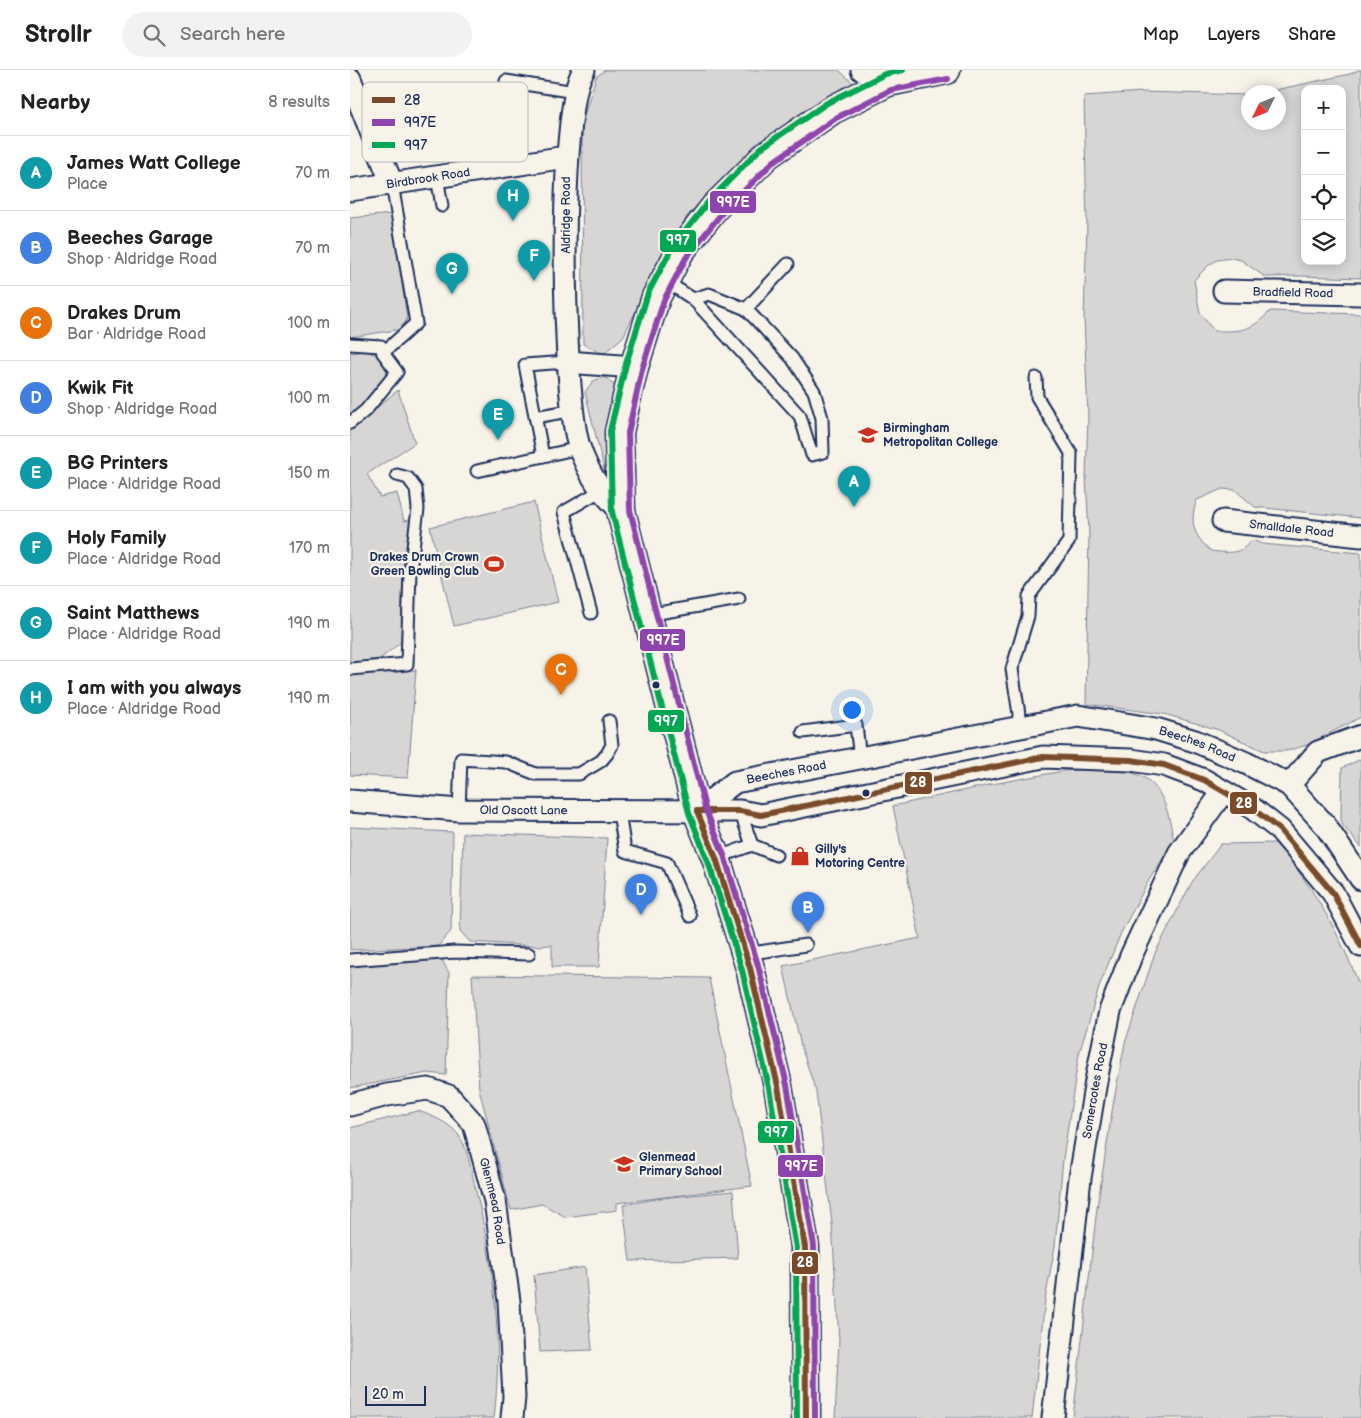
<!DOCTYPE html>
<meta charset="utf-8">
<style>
body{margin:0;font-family:"Balsamiq Sans",sans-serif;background:#f2f2f2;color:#222}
.controls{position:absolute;right:15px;top:15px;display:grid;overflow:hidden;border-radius:10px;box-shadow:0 2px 12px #0003}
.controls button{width:45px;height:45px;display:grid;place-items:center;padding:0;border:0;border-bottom:1px solid #e0e0e0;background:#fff;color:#222;font:25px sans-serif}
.compass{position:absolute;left:891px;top:15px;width:45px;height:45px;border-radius:50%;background:#fff;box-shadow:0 2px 12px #0003;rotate:227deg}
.scale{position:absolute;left:15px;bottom:12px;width:61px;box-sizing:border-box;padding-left:5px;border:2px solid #1b2f5e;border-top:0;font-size:14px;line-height:18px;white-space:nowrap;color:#1b2f5e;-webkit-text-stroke:4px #f7f3e8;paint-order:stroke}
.you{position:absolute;left:501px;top:639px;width:18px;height:18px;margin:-12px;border:4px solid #fff;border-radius:50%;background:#1a73e8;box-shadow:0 0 0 8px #1a73e833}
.badge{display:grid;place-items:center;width:32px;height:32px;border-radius:50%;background:#0f766e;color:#fff;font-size:16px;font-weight:700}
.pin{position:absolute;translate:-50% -41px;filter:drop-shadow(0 1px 2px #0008)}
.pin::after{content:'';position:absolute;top:26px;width:18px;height:15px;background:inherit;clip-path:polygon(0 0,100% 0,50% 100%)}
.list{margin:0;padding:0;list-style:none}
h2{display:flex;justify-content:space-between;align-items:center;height:65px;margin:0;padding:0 20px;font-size:21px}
h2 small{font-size:16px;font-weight:400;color:#767676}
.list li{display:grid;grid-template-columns:32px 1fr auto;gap:15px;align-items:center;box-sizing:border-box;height:75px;padding:0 20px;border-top:1px solid #e0e0e0}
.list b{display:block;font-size:19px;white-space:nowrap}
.list p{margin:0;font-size:16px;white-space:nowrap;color:#767676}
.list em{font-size:16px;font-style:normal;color:#767676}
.icon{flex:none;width:28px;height:28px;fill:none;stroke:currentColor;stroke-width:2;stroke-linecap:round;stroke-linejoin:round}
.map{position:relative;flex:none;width:1011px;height:1348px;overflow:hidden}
header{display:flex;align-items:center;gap:30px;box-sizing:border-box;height:70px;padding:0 25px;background:#fff;border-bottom:1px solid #e0e0e0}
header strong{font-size:24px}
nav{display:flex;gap:28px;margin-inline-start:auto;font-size:18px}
.search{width:350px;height:45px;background:#f2f2f2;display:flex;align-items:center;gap:12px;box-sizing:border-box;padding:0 18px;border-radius:28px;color:#767676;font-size:19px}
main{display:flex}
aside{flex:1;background:#fff}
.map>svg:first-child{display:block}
.green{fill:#d7d6d4;stroke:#798299;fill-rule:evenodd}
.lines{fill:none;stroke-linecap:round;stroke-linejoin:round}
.service-casing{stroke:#1b2f5e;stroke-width:15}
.minor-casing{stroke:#1b2f5e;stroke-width:25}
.tertiary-casing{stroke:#1b2f5e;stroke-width:31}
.service{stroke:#f7f3e8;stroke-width:11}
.minor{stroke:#f7f3e8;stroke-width:21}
.tertiary{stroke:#f7f3e8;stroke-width:28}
.bus-1-casing{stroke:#f7f3e8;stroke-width:10}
.bus-2-casing{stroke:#f7f3e8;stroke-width:10}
.bus-3-casing{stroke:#f7f3e8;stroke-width:10}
.bus-1{stroke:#7a4b2a;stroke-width:6}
.bus-2{stroke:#8e44ad;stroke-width:6}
.bus-3{stroke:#00a651;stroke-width:6}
.bus-dot{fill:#1b2f5e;stroke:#f7f3e8;stroke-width:2}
.labels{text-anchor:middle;stroke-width:4.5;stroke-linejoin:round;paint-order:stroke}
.street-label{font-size:12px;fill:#1b2f5e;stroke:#f7f3e8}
.poi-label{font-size:12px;font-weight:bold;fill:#1b2f5e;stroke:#f7f3e8;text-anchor:start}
.key{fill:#f7f3e8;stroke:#b5b8bf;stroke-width:1}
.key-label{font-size:14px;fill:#1b2f5e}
.line-badge{stroke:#f7f3e8;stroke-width:2}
.badge-label{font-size:14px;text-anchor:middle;font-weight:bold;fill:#fff}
</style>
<header>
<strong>Strollr</strong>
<div class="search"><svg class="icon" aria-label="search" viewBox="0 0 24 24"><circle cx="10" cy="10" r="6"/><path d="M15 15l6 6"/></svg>Search here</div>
<nav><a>Map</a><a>Layers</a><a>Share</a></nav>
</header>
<main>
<aside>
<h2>Nearby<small>8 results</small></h2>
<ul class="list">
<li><span class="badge" style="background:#0f9aa8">A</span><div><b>James Watt College</b><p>Place</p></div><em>70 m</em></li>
<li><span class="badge" style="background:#3f7fe0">B</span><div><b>Beeches Garage</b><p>Shop · Aldridge Road</p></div><em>70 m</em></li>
<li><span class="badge" style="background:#e8710a">C</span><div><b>Drakes Drum</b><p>Bar · Aldridge Road</p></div><em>100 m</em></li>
<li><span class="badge" style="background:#3f7fe0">D</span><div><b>Kwik Fit</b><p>Shop · Aldridge Road</p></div><em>100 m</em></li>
<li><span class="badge" style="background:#0f9aa8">E</span><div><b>BG Printers</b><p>Place · Aldridge Road</p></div><em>150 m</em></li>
<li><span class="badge" style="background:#0f9aa8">F</span><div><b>Holy Family</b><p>Place · Aldridge Road</p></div><em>170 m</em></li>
<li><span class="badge" style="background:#0f9aa8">G</span><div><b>Saint Matthews</b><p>Place · Aldridge Road</p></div><em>190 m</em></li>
<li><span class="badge" style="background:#0f9aa8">H</span><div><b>I am with you always</b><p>Place · Aldridge Road</p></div><em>190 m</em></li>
</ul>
</aside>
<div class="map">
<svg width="1011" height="1348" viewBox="0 0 1011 1348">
<rect width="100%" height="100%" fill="#f7f3e8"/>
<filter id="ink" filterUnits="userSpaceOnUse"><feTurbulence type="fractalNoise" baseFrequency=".02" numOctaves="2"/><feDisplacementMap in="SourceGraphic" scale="10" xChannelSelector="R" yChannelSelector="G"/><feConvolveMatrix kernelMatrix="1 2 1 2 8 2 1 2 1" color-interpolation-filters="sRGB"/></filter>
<g filter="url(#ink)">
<g class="green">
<polygon points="255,0 489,0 504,14 404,76 338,145 312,189 273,267 253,284 233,274 232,52 246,7"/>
<path d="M 1008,0 L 1011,0 L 1011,208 L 952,206 L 915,207 L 891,190 L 881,188 L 867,190 L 859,195 L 844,210 L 850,243 L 864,261 C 890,261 901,262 920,241 L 1011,244 L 1011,448 L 905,437 L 885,420 L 872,419 L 847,430 C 839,451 843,466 861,481 C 879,483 890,485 902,470 L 912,474 L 1011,483 L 1011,647 L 957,675 L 937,681 L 914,681 L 869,660 L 814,644 L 736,634 L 739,464 L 736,406 L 738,347 L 734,247 L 737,155 L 734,26 L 792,22 L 898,25 L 898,52 L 928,52 L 928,22 L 916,22 L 1000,4 ZM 955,19 L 992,19 L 992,191 L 955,191 Z"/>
<polygon points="42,144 57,248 53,259 0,267 0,148"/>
<path d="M 16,281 L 29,286 L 37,302 C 29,321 15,332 0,345 L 0,283 Z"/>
<polygon points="255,307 266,317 256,407 235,322 243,311"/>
<polygon points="48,320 65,373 17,404 30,427 47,423 54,451 60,450 53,501 51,572 30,589 0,593 0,359"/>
<polygon points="184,432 208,532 104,556 80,457"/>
<polygon points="66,600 58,708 0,705 0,603"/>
<polygon points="1011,689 1011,777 993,756 991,749 992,698"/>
<path d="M 740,699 C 754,701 773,699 786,704 C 814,713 819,746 824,771 L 799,810 L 771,863 L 750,914 L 729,984 L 713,1089 L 705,1176 L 695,1230 L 682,1348 L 485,1348 L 489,1270 L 482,1153 L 466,1022 L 451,976 L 433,896 L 570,868 L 543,736 L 648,713 L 713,701 Z"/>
<polygon points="0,757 103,762 101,861 88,876 0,880"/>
<polygon points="113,763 257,768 249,897 202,897 202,875 185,876 120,872 110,861"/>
<path d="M 925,773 C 964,816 991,866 1011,920 L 1011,1348 L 723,1348 L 747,1138 L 763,1035 L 775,973 L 805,883 L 842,812 L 871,774 Z"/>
<polygon points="91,888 99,903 96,1005 77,1003 0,1018 0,897 14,894"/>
<polygon points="122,905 359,908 402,1116 267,1133 267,1140 216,1147 192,1134 161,1140 129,1019"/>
<path d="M 68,1041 C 83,1046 103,1054 111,1069 C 119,1084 122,1104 126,1121 C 144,1195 153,1272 144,1348 L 0,1348 L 0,1058 Z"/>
<polygon points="383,1121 388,1188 280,1191 273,1135 311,1128"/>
<polygon points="235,1197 242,1280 190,1282 184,1205"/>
</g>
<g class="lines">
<defs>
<g id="service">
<polyline points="156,11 225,22"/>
<polyline points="87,107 92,136"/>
<polyline points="314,210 343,229 359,224 396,239 442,288 464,321 472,348 473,382 462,385 450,346 343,229"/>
<polyline points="396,239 438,194"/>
<polyline points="0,274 31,276 33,283 47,302 16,340 0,353"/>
<polyline points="33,283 66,253 42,114"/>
<polyline points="185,347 224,340"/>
<polyline points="193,386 175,295 217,292"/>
<polyline points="127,401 229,378"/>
<polyline points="241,543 214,442 250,421"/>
<polyline points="297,545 389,529"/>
<polyline points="0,599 57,594 60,501 68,439 66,419 58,408 47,405"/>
<polyline points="668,659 669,644 662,599 678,546 679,526 719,471 721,383 687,327 686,308"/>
<polyline points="453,662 506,655 510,689"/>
<polyline points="109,740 111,689 156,692 186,704 229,704 251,691 257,684 262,675 259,651"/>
<polyline points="390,741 402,775"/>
<polyline points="269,742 275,781 317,793 340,846"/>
<polyline points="366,788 402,775 426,785"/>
<polyline points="395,884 456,875"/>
<polyline points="0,890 105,882 179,884"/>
</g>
<g id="minor">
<path d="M 234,0 C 207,36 212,332 230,379 C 239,405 251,422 271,441"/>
<polyline points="512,0 538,12"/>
<polyline points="0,9 42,114"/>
<path id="s1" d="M 0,120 L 216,87"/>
<path id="s2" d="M 874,221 L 1011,224"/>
<polyline points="217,292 284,297"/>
<path id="s3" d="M 873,451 L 1011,466"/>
<polyline points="939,715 968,682 1011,666"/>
<path id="s4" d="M 0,731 L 109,740 L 390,741 L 411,745 L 693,687 L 781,690 L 814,695 L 854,710 L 902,738 L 930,760 L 983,823 L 1011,876"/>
<path id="s5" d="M 347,741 L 385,712 L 728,646 L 806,659 L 845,671 L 896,693 L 939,715 L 975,755 L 1011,809"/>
<path id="s6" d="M 0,1035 L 37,1025 L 78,1019 L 99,1026 L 124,1054 L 145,1131 L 159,1231 L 164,1327 L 162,1348"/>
<path id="s7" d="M 703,1348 L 730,1108 L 746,1011 L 760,941 L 781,886 L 829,783 L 873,722"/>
</g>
<polyline id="tertiary" points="456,1348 455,1177 428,1016 400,898 366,788 347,741 271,441 269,362 284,297 306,227 329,183 364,138 417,85 482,40 538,12 596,0"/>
</defs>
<use href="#service" class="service-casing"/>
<use href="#minor" class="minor-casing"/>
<use href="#tertiary" class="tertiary-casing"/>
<use href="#service" class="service"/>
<use href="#minor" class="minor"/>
<use href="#tertiary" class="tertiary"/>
<defs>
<g id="bus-1">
<polyline points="347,741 390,741 411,745 693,687 781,690 814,695 854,710 902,738 930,760 983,823 1011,876"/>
<polyline points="347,741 366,788 400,898 428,1016 455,1177 456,1348"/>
</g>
<polyline id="bus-2" points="465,1348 464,1176 437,1015 408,895 374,785 355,738 280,440 278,363 292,299 314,230 336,188 371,144 423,92 486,48 541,20 598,9"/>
<polyline id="bus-3" points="447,1348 446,1178 419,1018 392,900 358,791 339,743 262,442 260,361 276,294 298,223 322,178 358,132 411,78 477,33 535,4 553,0"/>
</defs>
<use href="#bus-1" class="bus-1-casing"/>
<use href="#bus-2" class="bus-2-casing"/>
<use href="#bus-3" class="bus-3-casing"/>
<use href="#bus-1" class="bus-1"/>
<use href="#bus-2" class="bus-2"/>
<use href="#bus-3" class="bus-3"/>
</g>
</g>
<defs>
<symbol id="university-bare" viewBox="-9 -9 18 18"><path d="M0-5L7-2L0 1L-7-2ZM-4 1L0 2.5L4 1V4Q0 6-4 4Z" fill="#c8321e" stroke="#f7f3e8" stroke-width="2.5" paint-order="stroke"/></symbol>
<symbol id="stadium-bare" viewBox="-9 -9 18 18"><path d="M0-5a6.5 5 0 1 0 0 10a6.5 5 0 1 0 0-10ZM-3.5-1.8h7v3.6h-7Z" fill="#c8321e" stroke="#f7f3e8" stroke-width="2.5" paint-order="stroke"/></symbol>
<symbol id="shop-bare" viewBox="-9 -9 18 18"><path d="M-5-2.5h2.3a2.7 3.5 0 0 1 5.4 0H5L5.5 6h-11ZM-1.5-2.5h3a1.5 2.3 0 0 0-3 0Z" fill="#c8321e" stroke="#f7f3e8" stroke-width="2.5" paint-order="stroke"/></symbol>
<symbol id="school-bare" viewBox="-9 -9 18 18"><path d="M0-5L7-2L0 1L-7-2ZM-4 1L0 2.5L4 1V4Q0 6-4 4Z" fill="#c8321e" stroke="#f7f3e8" stroke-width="2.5" paint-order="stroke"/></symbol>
</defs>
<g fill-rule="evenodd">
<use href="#university-bare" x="504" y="351" width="28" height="28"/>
<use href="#stadium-bare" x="130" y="480" width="28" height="28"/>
<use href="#shop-bare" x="436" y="772" width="28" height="28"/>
<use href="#school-bare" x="260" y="1080" width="28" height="28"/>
</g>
<g class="bus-dot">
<circle cx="306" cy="615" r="4.5"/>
<circle cx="516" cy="723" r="4.5"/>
</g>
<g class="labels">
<g class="street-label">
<text dy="4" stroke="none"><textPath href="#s1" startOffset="79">Birdbrook Road</textPath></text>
<text transform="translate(216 145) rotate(-90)" y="4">Aldridge Road</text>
<text dy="4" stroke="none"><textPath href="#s2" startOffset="69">Bradfield Road</textPath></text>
<text dy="4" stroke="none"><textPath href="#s3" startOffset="69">Smalldale Road</textPath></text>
<text dy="4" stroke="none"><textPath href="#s5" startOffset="520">Beeches Road</textPath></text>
<text dy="4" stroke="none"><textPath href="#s5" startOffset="100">Beeches Road</textPath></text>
<text dy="4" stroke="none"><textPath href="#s4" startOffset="174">Old Oscott Lane</textPath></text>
<text dy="4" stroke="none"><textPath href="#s7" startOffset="330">Somercotes Road</textPath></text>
<text dy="4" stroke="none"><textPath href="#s6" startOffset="219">Glenmead Road</textPath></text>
</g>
<g class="poi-label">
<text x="533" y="362">Birmingham<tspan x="533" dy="14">Metropolitan College</tspan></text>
<text x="129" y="491" text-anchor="end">Drakes Drum Crown<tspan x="129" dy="14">Green Bowling Club</tspan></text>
<text x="465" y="783">Gilly's<tspan x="465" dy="14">Motoring Centre</tspan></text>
<text x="289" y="1091">Glenmead<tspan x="289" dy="14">Primary School</tspan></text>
</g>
</g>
<rect x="12" y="12" width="166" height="80" rx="8" class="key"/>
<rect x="22" y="27" width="23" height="6" fill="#7a4b2a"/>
<rect x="22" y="49" width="23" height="7" fill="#8e44ad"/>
<rect x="22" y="72" width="23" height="6" fill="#00a651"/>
<g class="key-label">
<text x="54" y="35">28</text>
<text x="54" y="57">997E</text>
<text x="54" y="80">997</text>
</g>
<g class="line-badge">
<rect x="359" y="120" width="48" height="24" rx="5" fill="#8e44ad"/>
<rect x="309" y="159" width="38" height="24" rx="5" fill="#00a651"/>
<rect x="289" y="558" width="47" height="24" rx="5" fill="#8e44ad"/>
<rect x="297" y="639" width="38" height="24" rx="5" fill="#00a651"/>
<rect x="554" y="701" width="29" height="24" rx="5" fill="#7a4b2a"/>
<rect x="879" y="721" width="29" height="24" rx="5" fill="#7a4b2a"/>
<rect x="407" y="1050" width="38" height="24" rx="5" fill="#00a651"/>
<rect x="427" y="1084" width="47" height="24" rx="5" fill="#8e44ad"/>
<rect x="441" y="1181" width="28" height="24" rx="5" fill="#7a4b2a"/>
</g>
<g class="badge-label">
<text x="383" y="137">997E</text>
<text x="328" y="175">997</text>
<text x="313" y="575">997E</text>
<text x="316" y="656">997</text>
<text x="568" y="717">28</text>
<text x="894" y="738">28</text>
<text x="426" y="1067">997</text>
<text x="451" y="1101">997E</text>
<text x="455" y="1197">28</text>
</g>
</svg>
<div class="controls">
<button>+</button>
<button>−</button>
<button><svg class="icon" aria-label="locate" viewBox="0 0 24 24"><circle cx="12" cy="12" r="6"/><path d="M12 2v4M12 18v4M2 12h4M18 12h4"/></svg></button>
<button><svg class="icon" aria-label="layers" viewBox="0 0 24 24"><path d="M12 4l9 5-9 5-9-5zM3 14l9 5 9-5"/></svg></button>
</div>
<svg class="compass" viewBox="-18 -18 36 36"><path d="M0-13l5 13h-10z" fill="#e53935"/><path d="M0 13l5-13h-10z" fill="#767676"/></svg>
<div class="scale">20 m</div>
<div class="you"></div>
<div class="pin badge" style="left:504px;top:437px;background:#0f9aa8">A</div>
<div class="pin badge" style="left:458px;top:863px;background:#3f7fe0">B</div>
<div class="pin badge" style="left:211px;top:625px;background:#e8710a">C</div>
<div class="pin badge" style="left:291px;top:845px;background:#3f7fe0">D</div>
<div class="pin badge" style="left:148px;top:370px;background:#0f9aa8">E</div>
<div class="pin badge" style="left:184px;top:211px;background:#0f9aa8">F</div>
<div class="pin badge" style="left:102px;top:224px;background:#0f9aa8">G</div>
<div class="pin badge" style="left:163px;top:151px;background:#0f9aa8">H</div>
</div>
</main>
